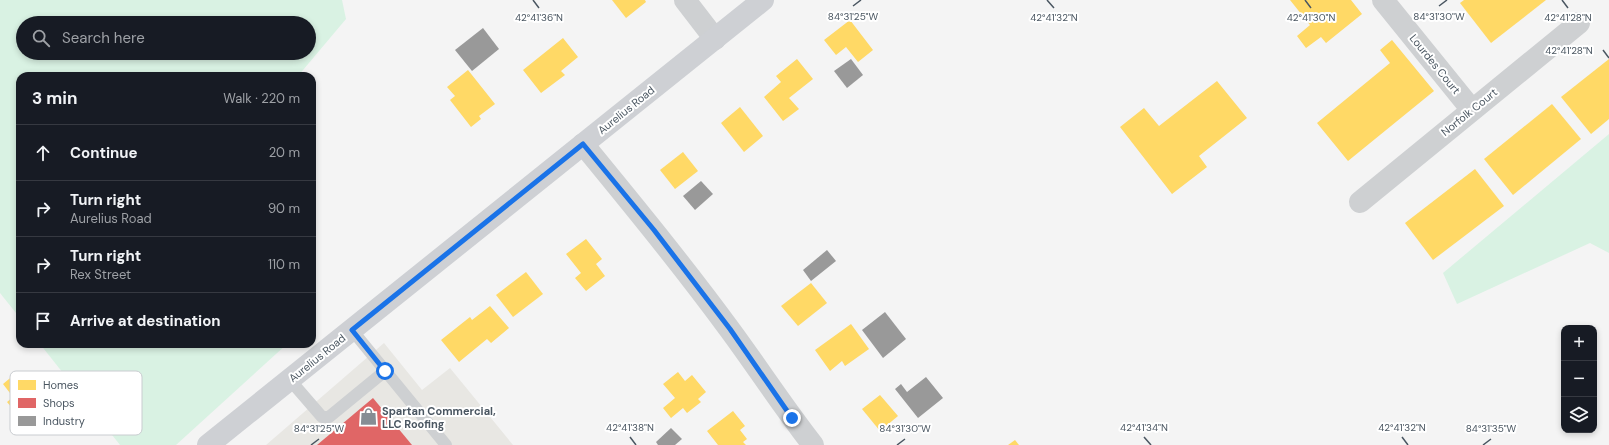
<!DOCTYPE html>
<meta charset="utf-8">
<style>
body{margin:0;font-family:"DM Sans",sans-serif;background:#242831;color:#f1f3f6}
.controls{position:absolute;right:12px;bottom:12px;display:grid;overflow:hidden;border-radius:8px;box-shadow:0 2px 6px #0003}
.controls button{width:36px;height:36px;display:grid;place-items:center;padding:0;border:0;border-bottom:1px solid #363941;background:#171b24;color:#f1f3f6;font:20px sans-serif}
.stop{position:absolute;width:12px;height:12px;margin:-9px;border:3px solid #1a73e8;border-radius:50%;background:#fff}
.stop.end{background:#1a73e8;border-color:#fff;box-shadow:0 1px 4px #0008}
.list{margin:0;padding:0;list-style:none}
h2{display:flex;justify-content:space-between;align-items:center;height:52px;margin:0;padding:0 16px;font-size:17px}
h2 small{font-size:13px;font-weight:400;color:#9ea1a6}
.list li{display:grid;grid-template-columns:26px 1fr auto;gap:12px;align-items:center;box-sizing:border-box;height:56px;padding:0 16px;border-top:1px solid #363941}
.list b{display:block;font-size:15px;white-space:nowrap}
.list p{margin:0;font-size:13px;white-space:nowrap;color:#9ea1a6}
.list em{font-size:13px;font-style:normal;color:#9ea1a6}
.icon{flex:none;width:22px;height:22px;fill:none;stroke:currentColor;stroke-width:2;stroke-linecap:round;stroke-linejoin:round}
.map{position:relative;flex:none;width:1609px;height:445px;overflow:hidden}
.search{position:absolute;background:#171b24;box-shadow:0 2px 6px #0003;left:16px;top:16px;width:300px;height:44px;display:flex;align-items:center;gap:10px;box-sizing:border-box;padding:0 14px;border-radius:22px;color:#9ea1a6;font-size:15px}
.panel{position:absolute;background:#171b24;box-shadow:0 2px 6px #0003;left:16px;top:72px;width:300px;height:276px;border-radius:12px}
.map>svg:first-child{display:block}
.commercial{fill:#e8e7e3}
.green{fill:#d9f2e3;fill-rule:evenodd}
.homes{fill:#ffd966}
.shops{fill:#e06666}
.industry{fill:#999}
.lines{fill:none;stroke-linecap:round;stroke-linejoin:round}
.lane{stroke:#ced0d2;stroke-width:12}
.street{stroke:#ced0d2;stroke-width:22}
.secondary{stroke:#ced0d4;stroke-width:22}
.route{stroke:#1a73e8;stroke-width:5}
.ticks{fill:none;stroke:#4a5661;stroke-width:1.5}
.labels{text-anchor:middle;stroke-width:4;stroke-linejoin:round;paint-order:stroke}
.street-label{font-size:11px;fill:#4a5661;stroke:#fff}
.poi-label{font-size:11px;font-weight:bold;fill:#4a5661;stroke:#fff;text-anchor:start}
.key{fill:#fff;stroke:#c9ccd0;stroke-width:1}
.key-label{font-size:11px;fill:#4a5661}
.ticks-label{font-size:10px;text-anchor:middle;fill:#4a5661;stroke:#fff;stroke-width:4;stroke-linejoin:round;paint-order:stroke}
</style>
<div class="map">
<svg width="1609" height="445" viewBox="0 0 1609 445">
<rect width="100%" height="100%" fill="#f4f4f4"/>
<polygon class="commercial" points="384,343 422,390 450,368 513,445 266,445"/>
<g class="green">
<path d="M 0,0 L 342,0 L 346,19 L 298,76 L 20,76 L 20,318 L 0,293 ZM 23,23 L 309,23 L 309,53 L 23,53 Z"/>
<polygon points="1609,134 1609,253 1590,243 1457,304 1443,273"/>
<polygon points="40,344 287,344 176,445 120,445"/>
</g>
<g class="homes">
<polygon points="612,0 645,0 646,2 626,18"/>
<polygon points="1290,0 1351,0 1362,14 1326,43 1321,37 1306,48 1297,36 1310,25"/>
<polygon points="1464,0 1546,0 1491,43 1460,3"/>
<polygon points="850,20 873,50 858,62 846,47 836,55 824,40"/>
<polygon points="563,38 578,57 561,71 565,75 541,93 523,70"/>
<polygon points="1392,40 1434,91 1348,161 1317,123 1390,63 1380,50"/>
<polygon points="797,59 813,79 789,98 799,109 783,121 764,97 781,82 776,76"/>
<polygon points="1609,59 1609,119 1591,134 1561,97"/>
<polygon points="468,70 495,104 479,116 481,119 471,127 450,100 455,96 447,87"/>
<polygon points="1217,81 1247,118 1199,156 1207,167 1172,194 1120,127 1144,108 1159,126"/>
<polygon points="1552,104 1581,139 1513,195 1484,159"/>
<polygon points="740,107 763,136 744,152 721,123"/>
<polygon points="683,152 698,171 675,189 660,170"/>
<polygon points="1475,169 1504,206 1433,260 1405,223"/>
<polygon points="586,239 602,259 596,264 605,276 586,291 575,278 581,273 566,254"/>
<polygon points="526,272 543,294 513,317 496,295"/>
<polygon points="811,283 827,303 798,326 781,306"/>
<polygon points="490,306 509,328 491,343 487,339 459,362 441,340 470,317 472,320"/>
<polygon points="851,324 869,349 845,366 842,361 830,371 815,350"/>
<polygon points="678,372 685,381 692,375 706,392 698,399 701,402 687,413 683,408 671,418 663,408 675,398 663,384"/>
<polygon points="15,374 52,421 34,434 7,402 13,397 3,384"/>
<polygon points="880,395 898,416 880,431 862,409"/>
<polygon points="733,411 745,426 740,430 747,439 743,442 746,445 718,445 707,431"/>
<polygon points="1015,440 1019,445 1008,445"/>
</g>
<polygon class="shops" points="373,398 412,445 317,445"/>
<g class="industry">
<polygon points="483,28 499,49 472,71 455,50"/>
<polygon points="851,59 863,75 847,88 834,71"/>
<polygon points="701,181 713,194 695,210 683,196"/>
<polygon points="827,250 836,261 811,281 803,270"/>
<polygon points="885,312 906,339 883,358 862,330"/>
<polygon points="926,377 943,398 918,418 895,389 901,384 907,392"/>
<polygon points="671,428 682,439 675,445 658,445 656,442"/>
</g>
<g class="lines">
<g class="lane">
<polyline points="352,330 446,445"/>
<polyline points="290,380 322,417 329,417 385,371"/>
</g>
<g class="street">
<polyline points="685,0 715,39"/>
<polyline points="1383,0 1472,110"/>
<path d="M 583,144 C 633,205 683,266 730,330 C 758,368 784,408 813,445"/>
<polyline points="1360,202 1579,23"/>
</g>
<polyline class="secondary" points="208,445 763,0"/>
</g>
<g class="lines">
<polyline class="route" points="385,371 352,330 583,144 654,230 730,329 792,418"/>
</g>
<path class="ticks" d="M 533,0 L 539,8M 1047,0 L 1054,8M 1305,0 L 1311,8M 1562,0 L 1568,8M 853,6 L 861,0M 1439,6 L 1447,0M 1603,50 L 1609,58M 630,437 L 636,445M 1144,437 L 1151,445M 1402,437 L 1408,445M 311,445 L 319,439M 897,445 L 905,439M 1483,445 L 1491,439"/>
<defs>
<symbol id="shop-bare" viewBox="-9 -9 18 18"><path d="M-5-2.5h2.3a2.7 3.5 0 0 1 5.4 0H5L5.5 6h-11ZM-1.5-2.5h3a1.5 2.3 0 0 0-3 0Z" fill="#868d94" stroke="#fff" stroke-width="2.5" paint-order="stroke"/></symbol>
</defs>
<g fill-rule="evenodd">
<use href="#shop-bare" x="356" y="404" width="25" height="25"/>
</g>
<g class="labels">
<g class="street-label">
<text transform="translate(1435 64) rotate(51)" y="4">Lourdes Court</text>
<text transform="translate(626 110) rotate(-39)" y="4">Aurelius Road</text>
<text transform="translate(1469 112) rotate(-39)" y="4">Norfolk Court</text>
<text transform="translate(317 358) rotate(-39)" y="4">Aurelius Road</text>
</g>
<g class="poi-label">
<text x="382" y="415">Spartan Commercial,<tspan x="382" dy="13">LLC Roofing</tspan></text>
</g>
</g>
<rect x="10" y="371" width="132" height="64" rx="6" class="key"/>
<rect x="18" y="380" width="18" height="10" fill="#ffd966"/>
<rect x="18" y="398" width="18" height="10" fill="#e06666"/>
<rect x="18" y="416" width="18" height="10" fill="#999"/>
<g class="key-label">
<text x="43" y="389">Homes</text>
<text x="43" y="407">Shops</text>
<text x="43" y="425">Industry</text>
</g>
<g class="ticks-label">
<text x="853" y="20">84°31'25"W</text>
<text x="1439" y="20">84°31'30"W</text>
<text x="1568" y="21">42°41'28"N</text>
<text x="539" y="21">42°41'36"N</text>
<text x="1311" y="21">42°41'30"N</text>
<text x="1054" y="21">42°41'32"N</text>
<text x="1569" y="54">42°41'28"N</text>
<text x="630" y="431">42°41'38"N</text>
<text x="1144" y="431">42°41'34"N</text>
<text x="1402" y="431">42°41'32"N</text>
<text x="319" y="432">84°31'25"W</text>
<text x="905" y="432">84°31'30"W</text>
<text x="1491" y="432">84°31'35"W</text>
</g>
</svg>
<div class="controls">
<button>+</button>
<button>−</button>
<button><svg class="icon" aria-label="layers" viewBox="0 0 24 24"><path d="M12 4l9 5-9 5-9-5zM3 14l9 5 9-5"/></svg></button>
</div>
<div class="stop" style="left:385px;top:371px"></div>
<div class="stop end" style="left:792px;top:418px"></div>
<div class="search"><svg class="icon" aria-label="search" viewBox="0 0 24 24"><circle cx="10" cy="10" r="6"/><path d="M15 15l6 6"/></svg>Search here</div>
<section class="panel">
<h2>3 min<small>Walk · 220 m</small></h2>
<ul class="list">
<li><svg class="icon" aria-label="ahead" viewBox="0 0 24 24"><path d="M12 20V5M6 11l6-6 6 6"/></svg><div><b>Continue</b></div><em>20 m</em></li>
<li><svg class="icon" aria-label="right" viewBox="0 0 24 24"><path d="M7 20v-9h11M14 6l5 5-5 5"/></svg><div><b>Turn right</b><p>Aurelius Road</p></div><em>90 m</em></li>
<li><svg class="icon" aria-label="right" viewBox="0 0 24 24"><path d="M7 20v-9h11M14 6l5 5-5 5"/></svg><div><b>Turn right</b><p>Rex Street</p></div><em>110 m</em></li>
<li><svg class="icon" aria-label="arrive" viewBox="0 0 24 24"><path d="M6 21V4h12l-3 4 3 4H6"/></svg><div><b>Arrive at destination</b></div></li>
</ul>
</section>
</div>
